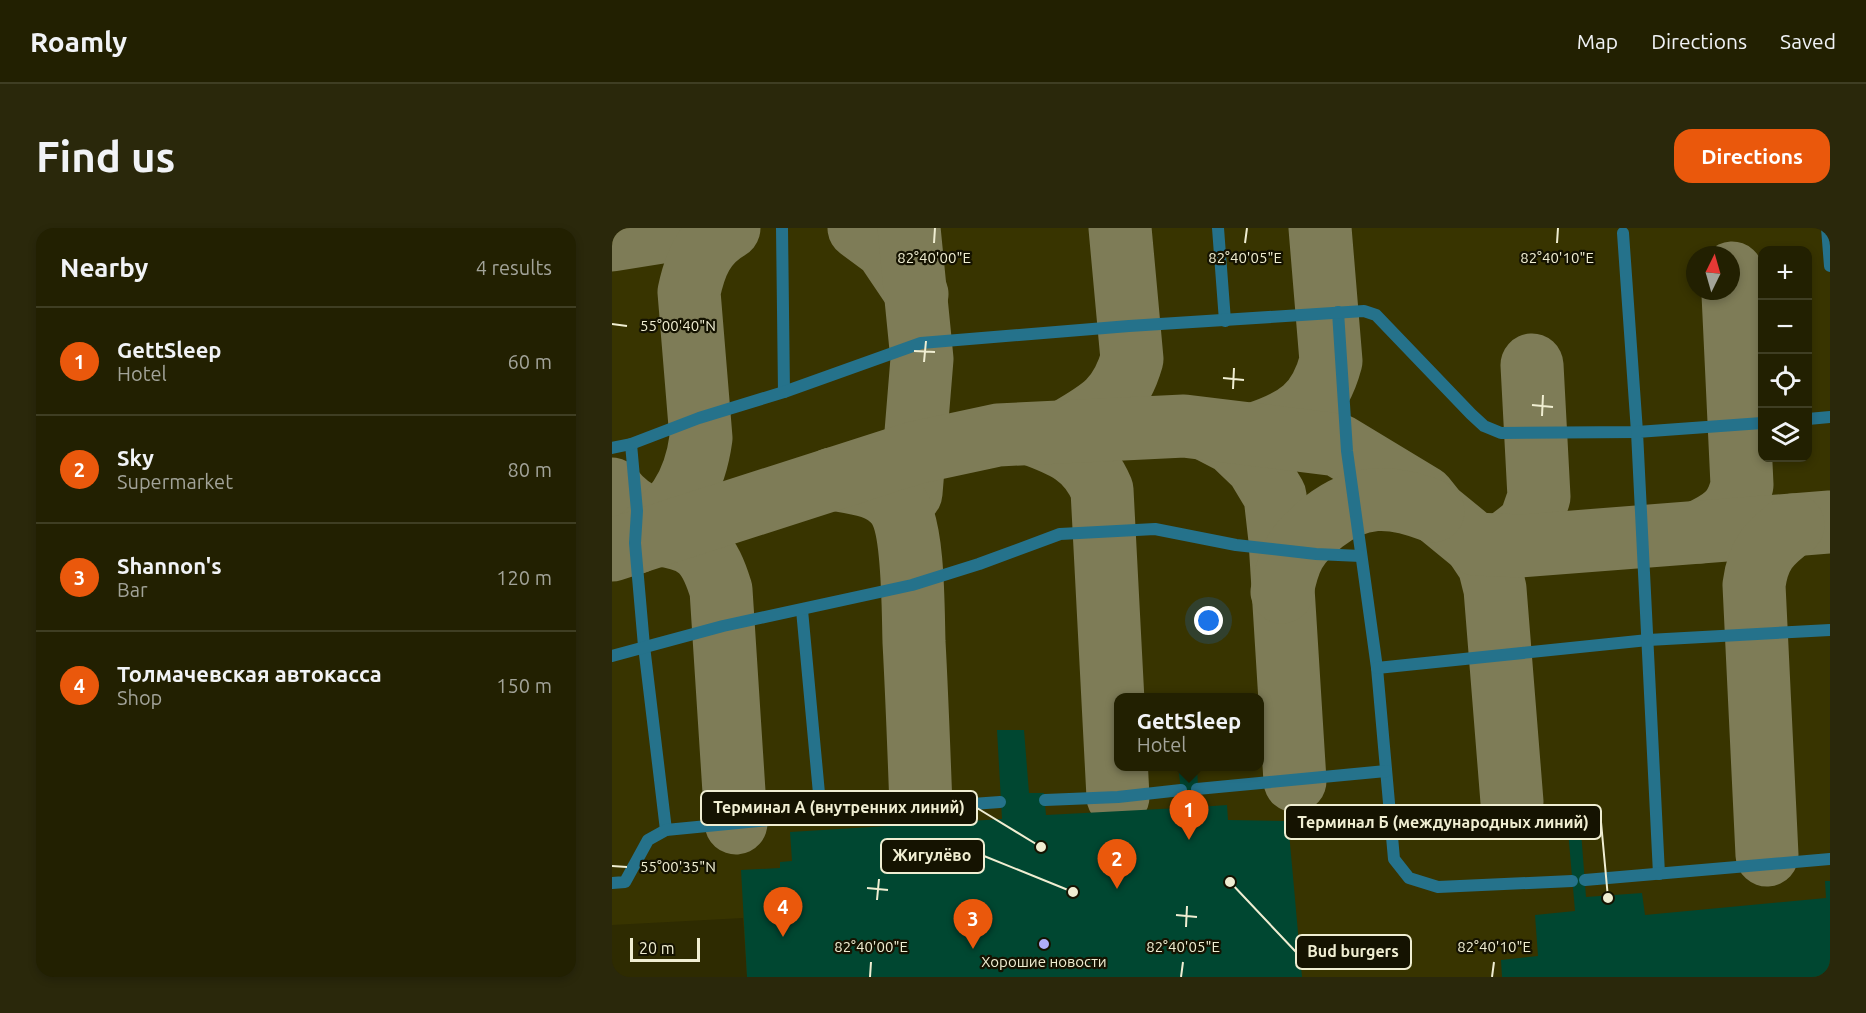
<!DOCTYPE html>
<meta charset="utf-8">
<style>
body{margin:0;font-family:Ubuntu,sans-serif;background:#2a280b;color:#f1f3f6}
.controls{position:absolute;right:18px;top:18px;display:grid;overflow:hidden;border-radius:12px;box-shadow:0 3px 9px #0003}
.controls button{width:54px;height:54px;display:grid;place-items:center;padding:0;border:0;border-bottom:2px solid #3f3e23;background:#222001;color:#f1f3f6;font:30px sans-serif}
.compass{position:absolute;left:1074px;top:18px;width:54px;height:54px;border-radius:50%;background:#222001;box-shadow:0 3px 9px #0003;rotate:5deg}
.scale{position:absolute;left:18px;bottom:15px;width:70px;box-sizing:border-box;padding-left:6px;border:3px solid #f0eed2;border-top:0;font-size:16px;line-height:21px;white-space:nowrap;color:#f0eed2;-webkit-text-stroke:4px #151301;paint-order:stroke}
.you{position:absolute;left:597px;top:393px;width:21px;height:21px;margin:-15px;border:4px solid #fff;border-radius:50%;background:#1a73e8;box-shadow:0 0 0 9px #1a73e833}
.badge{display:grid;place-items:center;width:39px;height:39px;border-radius:50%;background:#ea580c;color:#fff;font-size:20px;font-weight:700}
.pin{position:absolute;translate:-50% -50px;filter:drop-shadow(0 2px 3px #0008)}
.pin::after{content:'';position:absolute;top:32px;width:21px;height:18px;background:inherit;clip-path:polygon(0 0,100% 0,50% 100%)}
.popup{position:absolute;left:502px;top:465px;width:150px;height:78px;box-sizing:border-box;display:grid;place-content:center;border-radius:12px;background:#222001;filter:drop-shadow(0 2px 4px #0005);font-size:20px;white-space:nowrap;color:#a2a399}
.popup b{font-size:22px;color:#f1f3f6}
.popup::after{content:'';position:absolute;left:50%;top:100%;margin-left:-12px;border:12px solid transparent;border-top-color:#222001}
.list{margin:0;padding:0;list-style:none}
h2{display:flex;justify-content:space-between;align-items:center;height:78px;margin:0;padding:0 24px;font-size:26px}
h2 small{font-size:20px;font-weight:400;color:#a2a399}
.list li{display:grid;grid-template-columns:39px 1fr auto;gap:18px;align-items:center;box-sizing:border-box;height:108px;padding:0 24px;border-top:2px solid #3f3e23}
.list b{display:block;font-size:22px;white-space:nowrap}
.list p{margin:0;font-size:20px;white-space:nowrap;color:#a2a399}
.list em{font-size:20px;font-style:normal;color:#a2a399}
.icon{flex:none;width:33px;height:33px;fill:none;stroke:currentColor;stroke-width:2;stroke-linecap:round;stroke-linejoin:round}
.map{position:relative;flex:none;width:1218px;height:749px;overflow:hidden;border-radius:18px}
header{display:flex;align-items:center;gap:36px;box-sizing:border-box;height:84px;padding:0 30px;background:#222001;border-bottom:2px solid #3f3e23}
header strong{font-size:28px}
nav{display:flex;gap:33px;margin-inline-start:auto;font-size:21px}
.intro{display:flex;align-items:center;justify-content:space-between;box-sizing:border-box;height:144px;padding:0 36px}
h1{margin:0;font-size:42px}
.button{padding:15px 27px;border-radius:18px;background:#ea580c;color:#fff;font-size:21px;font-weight:700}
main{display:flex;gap:36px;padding:0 36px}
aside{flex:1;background:#222001;border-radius:18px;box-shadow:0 3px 9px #0003}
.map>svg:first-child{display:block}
.built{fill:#383400;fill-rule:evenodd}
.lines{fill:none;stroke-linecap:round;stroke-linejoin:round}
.taxiway{stroke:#7e7c57;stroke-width:63}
.building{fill:#004731}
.service{stroke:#25728b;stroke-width:12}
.ticks{fill:none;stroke:#f0eed2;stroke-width:2}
.poi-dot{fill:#b0aefa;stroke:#151301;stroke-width:2}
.labels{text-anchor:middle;stroke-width:4.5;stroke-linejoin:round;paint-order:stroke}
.poi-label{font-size:15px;fill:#f0eed2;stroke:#151301}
.ticks-label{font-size:15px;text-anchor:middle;fill:#f0eed2;stroke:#151301;stroke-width:4.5;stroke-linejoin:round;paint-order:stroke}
.leader{fill:none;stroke:#f0eed2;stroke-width:2}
.callout-dot{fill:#f0eed2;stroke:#151301;stroke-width:2}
.callout{fill:#151301;stroke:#f0eed2;stroke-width:2}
.callout-label{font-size:16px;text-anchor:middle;font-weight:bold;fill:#f0eed2}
</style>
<header>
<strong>Roamly</strong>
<nav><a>Map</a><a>Directions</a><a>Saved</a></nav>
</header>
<div class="intro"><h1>Find us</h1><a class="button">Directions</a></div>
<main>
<aside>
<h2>Nearby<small>4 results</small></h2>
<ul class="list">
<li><span class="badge">1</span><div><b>GettSleep</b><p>Hotel</p></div><em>60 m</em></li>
<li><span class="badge">2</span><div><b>Sky</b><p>Supermarket</p></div><em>80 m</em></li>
<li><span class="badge">3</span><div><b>Shannon's</b><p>Bar</p></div><em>120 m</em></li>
<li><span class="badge">4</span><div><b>Толмачевская автокасса</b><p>Shop</p></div><em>150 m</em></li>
</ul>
</aside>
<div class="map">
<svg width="1218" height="749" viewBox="0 0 1218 749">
<rect width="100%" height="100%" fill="#2e2b01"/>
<path class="built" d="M 0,0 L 1218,0 L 1218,749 L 135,749 L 131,690 L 0,697 ZM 1150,22 L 1196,22 L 1196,230 L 1150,230 ZM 1083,27 L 1119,27 L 1119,63 L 1083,63 ZM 506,470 L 648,470 L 648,538 L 506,538 Z"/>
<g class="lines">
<g class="taxiway">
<polyline points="247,0 274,20 305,66"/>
<polyline points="297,0 310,131 299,265"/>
<polyline points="0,12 75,0"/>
<polyline points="596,202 621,215 645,238 663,268 668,312 683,553"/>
<path d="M 452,204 C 488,183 508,173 520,131 L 508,0"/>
<path d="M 419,206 C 452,218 476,228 490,262 L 506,569"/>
<path d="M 643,206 C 685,192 707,178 719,133 L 708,0"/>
<path d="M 220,251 C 243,255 271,257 286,278 C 302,302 301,383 302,414 C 305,469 307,524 309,579"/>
<path d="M 0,261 C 23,291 51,296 86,295"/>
<path d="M 1087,304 C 1112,292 1124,284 1130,257 L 1120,45"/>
<path d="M 47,307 C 87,312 97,324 109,362 L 124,595"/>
<path d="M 23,315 C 62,284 82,261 89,210 L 77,64 C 83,36 92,14 117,0"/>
<polyline points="863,316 877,337 883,361 900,574"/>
<polyline points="891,317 913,300 919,292 927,269 920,137"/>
<polyline points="0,322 302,225 386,207 572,198 726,217 812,269 824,284 863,316 909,318 1218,294"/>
<path d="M 670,364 C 677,329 683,317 711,294 C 748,265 779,267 821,283"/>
<path d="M 1155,627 L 1142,357 C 1146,326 1157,315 1181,297"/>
</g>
</g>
<g class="building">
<polygon points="385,502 412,502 417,565 432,565 434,587 567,580 569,562 566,538 585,538 587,579 615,577 616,592 676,593 690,749 135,749 129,642 168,640 168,634 180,633 178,604 390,591"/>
<polygon points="968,590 974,669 1030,665 1033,687 1214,670 1213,653 1218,653 1218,749 890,749 889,732 926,728 923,687 963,683 955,591"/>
</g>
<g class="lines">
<g class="service">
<polyline points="170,0 172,164"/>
<polyline points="606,0 613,93"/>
<polyline points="1215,0 1218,38"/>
<polyline points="726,84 735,223 765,440 782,631 797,650 826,659 960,653"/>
<polyline points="1196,191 1218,189"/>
<polyline points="19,216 25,283 23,315 32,418 54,602"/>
<polyline points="0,220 19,216 87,190 172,164 309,115 517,98 752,83 764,87 859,186 872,198 889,205 1025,204 1011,5"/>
<polyline points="190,382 209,587"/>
<polyline points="0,428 111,398 300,357 367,336 448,306 543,301 624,317 704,326 749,328"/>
<polyline points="765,440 1036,412 1218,402"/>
<polyline points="585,561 774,543"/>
<polyline points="433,572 506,569 569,562"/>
<polyline points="1047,646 1025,204 1150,195"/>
<polyline points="973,652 1218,631"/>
<polyline points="0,655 13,654 36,612 54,602 209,587 388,574"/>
</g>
</g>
<path class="ticks" d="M 322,15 L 323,0M 633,15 L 635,0M 945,15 L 946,0M 0,96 L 15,98M 302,123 L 323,124M 312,134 L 314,113M 611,150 L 632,152M 621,161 L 622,140M 920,177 L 941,179M 930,188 L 931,167M 0,638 L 15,639M 255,660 L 276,662M 265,672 L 267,651M 564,687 L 585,689M 574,699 L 575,678M 258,749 L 259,734M 569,749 L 571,734M 880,749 L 882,734"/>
<circle class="poi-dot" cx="432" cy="716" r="6"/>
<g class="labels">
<g class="poi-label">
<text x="432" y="739">Хорошие новости</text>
</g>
</g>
<g class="ticks-label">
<text x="322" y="35">82°40'00"E</text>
<text x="633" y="35">82°40'05"E</text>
<text x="945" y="35">82°40'10"E</text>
<text x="66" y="103">55°00'40"N</text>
<text x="66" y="644">55°00'35"N</text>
<text x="259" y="724">82°40'00"E</text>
<text x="571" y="724">82°40'05"E</text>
<text x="882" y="724">82°40'10"E</text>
</g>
<path class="leader" d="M429 619L365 580M996 670L989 594M461 664L372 628M618 654L684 724"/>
<g class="callout-dot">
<circle cx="429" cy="619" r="6"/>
<circle cx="996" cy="670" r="6"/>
<circle cx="461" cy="664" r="6"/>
<circle cx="618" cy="654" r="6"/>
</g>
<g class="callout">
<rect x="89" y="563" width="276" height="34" rx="6"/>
<rect x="673" y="577" width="316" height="34" rx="6"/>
<rect x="269" y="611" width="103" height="34" rx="6"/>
<rect x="684" y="707" width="115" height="34" rx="6"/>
</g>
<g class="callout-label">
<text x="227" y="585">Терминал А (внутренних линий)</text>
<text x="831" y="600">Терминал Б (международных линий)</text>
<text x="320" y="633">Жигулёво</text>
<text x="741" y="729">Bud burgers</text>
</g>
</svg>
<div class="controls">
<button>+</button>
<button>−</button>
<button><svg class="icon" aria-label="locate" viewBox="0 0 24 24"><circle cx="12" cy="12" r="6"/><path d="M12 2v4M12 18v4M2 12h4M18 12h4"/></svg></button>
<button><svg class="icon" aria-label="layers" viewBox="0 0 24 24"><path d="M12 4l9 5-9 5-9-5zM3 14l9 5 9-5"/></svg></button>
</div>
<svg class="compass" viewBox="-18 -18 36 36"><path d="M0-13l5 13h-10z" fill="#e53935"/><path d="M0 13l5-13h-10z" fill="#a2a399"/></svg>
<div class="scale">20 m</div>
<div class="you"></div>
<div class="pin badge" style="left:577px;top:612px">1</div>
<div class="popup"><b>GettSleep</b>Hotel</div>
<div class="pin badge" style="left:505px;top:661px">2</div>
<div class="pin badge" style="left:361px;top:721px">3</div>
<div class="pin badge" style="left:171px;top:709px">4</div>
</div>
</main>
